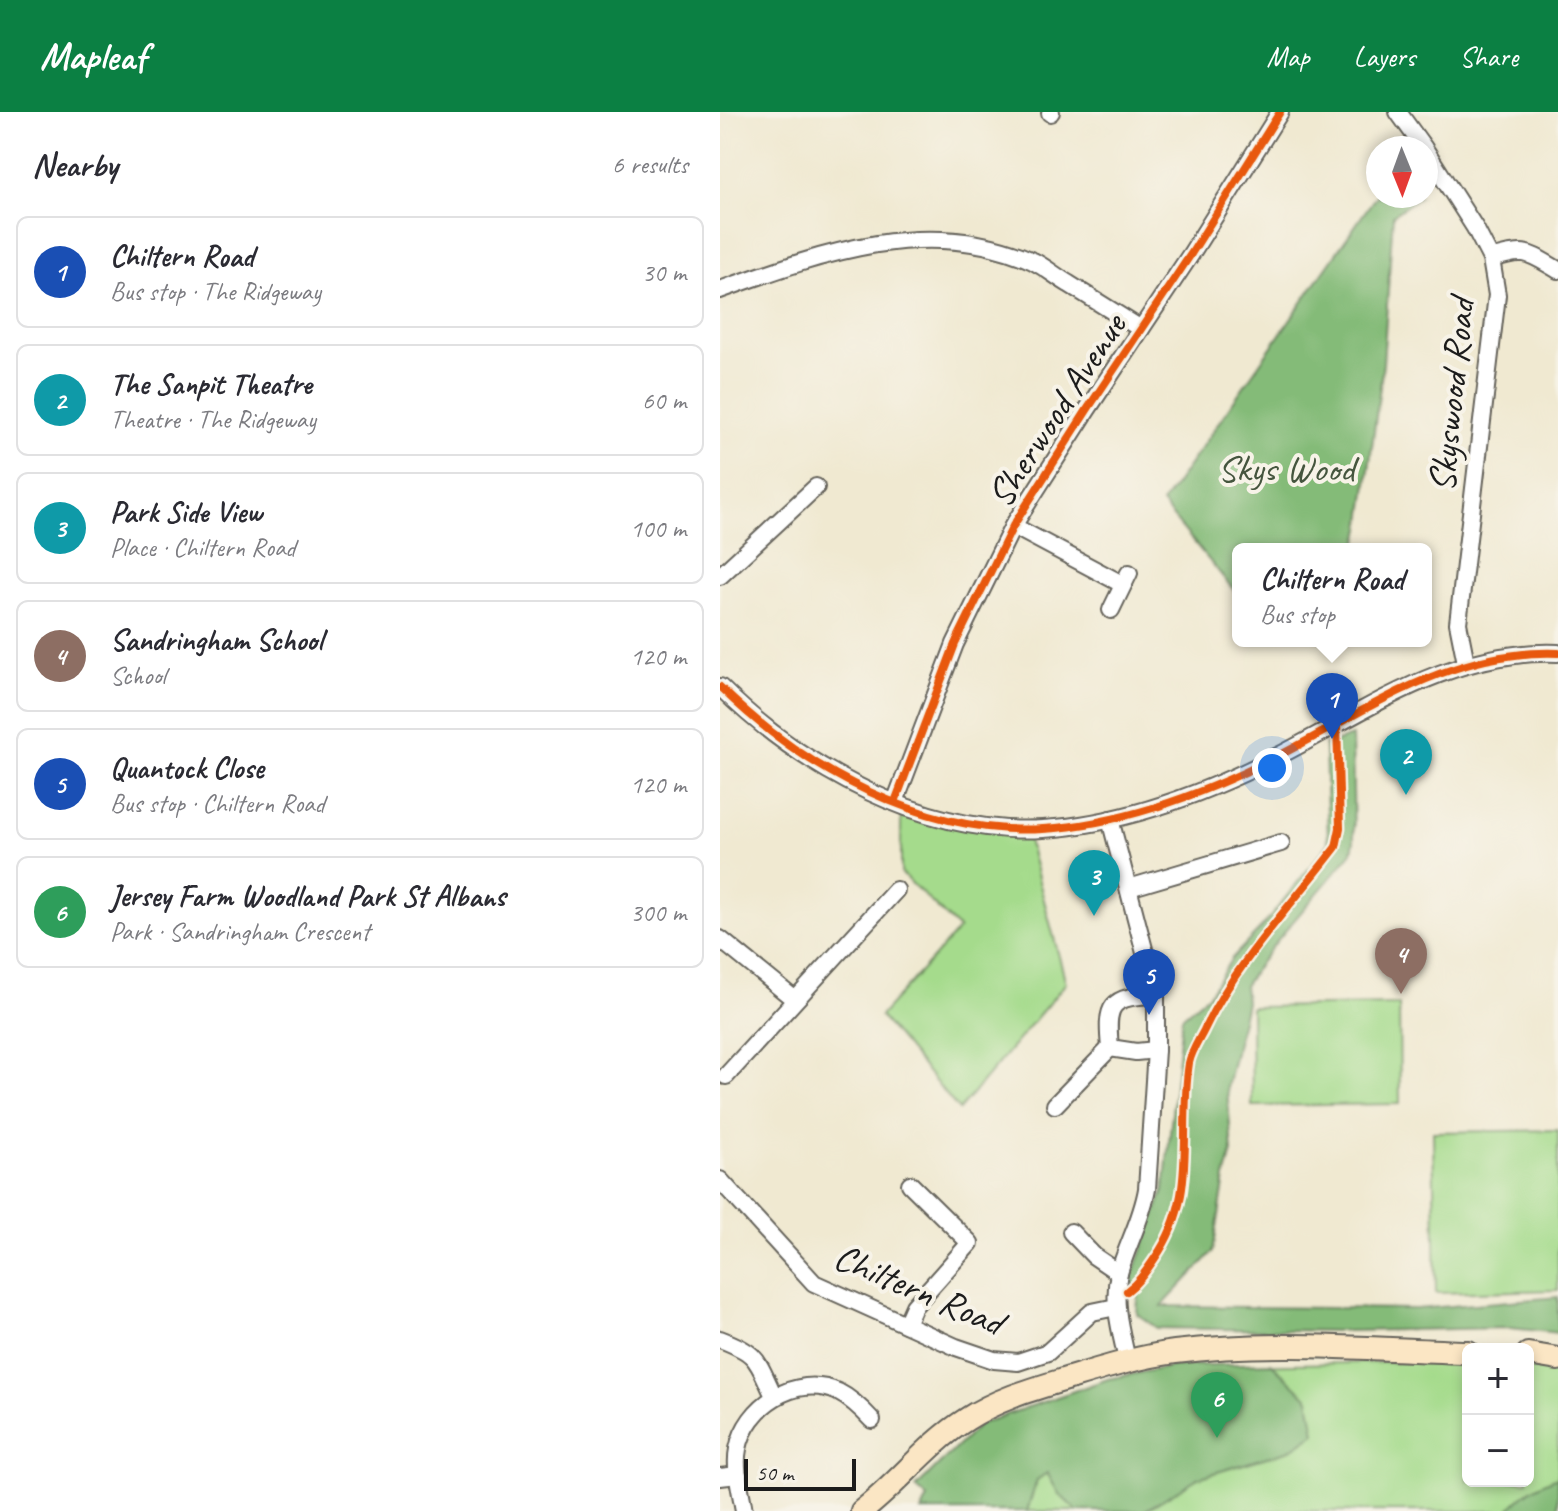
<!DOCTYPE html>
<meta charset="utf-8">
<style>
body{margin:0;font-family:Caveat,sans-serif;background:#f7f7f7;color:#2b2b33}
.controls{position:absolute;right:24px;bottom:24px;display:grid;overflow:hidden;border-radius:12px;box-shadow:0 4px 12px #0003}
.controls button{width:72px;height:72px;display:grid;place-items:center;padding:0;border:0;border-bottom:2px solid #e1e1e2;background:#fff;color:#2b2b33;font:40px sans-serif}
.compass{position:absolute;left:646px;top:24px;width:72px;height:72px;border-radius:50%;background:#fff;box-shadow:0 4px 12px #0003;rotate:179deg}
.scale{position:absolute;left:24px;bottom:20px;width:112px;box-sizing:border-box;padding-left:8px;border:4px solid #1c1c1c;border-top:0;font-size:22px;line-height:28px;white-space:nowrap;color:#1c1c1c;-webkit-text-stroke:6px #f7f3e8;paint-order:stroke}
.you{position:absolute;left:552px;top:656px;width:28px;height:28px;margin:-20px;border:6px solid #fff;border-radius:50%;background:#1a73e8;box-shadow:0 0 0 12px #1a73e833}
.badge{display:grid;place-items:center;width:52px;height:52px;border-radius:50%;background:#0b8043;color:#fff;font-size:26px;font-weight:700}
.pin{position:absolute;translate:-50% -66px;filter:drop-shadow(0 2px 4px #0008)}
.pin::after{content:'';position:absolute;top:42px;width:28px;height:24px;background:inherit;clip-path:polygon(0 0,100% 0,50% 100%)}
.popup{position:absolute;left:512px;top:431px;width:200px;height:104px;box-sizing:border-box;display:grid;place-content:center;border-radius:12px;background:#fff;filter:drop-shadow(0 2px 6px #0005);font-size:26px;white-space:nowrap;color:#7c7c81}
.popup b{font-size:30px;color:#2b2b33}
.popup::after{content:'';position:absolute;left:50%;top:100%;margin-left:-16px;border:16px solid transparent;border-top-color:#fff}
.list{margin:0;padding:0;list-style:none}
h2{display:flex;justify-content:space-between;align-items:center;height:104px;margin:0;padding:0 32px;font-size:34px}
h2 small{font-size:26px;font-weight:400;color:#7c7c81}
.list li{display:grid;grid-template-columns:52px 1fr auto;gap:24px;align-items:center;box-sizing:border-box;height:112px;margin:0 16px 16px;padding:0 16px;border:2px solid #e1e1e2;border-radius:12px}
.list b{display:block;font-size:30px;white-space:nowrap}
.list p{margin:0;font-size:26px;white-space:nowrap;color:#7c7c81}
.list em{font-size:26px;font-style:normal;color:#7c7c81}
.map{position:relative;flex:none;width:838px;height:1399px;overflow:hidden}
header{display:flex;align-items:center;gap:48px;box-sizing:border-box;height:112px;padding:0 40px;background:#0b8043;color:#fff}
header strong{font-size:38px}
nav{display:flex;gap:44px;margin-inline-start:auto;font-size:28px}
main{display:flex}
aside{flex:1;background:#fff}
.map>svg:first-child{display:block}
.green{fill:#a5db8c;stroke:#607c54;stroke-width:2}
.forest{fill:#84bb78;stroke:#506c4a;stroke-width:2}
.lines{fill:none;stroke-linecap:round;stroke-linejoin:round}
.street-casing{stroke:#66645b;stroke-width:20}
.secondary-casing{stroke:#66645b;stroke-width:26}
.street{stroke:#fff;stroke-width:16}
.secondary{stroke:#fbe6c4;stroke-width:22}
.cycleway-casing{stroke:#f7f3e8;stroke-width:13}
.cycleway{stroke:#e8590c;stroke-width:8}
.labels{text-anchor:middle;stroke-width:8;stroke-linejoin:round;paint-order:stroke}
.street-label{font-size:38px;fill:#1c1c1c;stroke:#f7f3e8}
.park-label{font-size:38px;fill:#45553e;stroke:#f7f3e8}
</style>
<header>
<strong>Mapleaf</strong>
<nav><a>Map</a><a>Layers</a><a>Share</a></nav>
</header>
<main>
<aside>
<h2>Nearby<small>6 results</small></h2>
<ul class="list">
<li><span class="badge" style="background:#1a4fb4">1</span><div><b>Chiltern Road</b><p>Bus stop · The Ridgeway</p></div><em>30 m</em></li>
<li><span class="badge" style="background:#0f9aa8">2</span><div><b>The Sanpit Theatre</b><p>Theatre · The Ridgeway</p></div><em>60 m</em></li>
<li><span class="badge" style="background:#0f9aa8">3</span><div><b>Park Side View</b><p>Place · Chiltern Road</p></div><em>100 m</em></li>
<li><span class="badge" style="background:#8d6e63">4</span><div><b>Sandringham School</b><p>School</p></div><em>120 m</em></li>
<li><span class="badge" style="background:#1a4fb4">5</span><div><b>Quantock Close</b><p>Bus stop · Chiltern Road</p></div><em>120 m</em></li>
<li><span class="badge" style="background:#2e9e5b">6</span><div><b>Jersey Farm Woodland Park St Albans</b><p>Park · Sandringham Crescent</p></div><em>300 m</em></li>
</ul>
</aside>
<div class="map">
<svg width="838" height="1399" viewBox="0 0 838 1399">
<rect width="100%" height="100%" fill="#f7f3e8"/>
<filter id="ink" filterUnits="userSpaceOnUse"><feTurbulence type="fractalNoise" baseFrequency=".0125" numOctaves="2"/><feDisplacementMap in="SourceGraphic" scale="16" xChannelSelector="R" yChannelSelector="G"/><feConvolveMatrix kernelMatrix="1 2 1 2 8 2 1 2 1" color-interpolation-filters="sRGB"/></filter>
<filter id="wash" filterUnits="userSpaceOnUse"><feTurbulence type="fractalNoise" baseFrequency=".006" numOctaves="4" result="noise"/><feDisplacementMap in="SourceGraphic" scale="32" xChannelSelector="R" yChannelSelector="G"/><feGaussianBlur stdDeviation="1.8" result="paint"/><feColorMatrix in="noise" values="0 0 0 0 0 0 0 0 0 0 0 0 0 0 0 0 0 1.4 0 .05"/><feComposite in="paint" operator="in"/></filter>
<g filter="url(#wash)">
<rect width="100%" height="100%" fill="#f0e9d1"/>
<g class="green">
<polygon points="181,697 307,724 346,871 239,998 160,904 239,817 181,761"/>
<polygon points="679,893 680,992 532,994 531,895"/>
<polygon points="838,1018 838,1178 716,1181 713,1020"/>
<polygon points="748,1249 748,1369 808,1369 808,1256 838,1259 838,1399 202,1399 208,1386 196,1376 260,1312 388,1267 454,1254"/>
</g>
<g class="forest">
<polygon points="658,81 658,84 700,84 673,103 663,252 641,417 636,437 518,437 518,483 442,392"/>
<path d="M 632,624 L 634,729 L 632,740 C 596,785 555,826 524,874 L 526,890 L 507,976 L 512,1040 L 505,1066 L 493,1140 L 442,1194 L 696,1197 L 838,1185 L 838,1221 L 790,1216 L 626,1219 L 437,1216 L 417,1202 L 418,1187 L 412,1166 L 444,1078 L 462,905 L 489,882 L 512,846 L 542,815 L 608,732 L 605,633 Z"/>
<polygon points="551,1251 589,1287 595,1321 570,1338 478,1366 424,1399 357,1399 339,1382 327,1361 317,1368 307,1399 202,1399 208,1386 196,1376 260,1312 289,1302 388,1267 454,1254"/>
<path d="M 838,1365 L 838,1399 L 788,1399 C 801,1382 818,1372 838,1365 Z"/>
</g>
</g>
<g filter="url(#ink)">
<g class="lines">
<defs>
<g id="street">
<polyline points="678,0 704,36"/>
<polyline points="330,1 331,0"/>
<polyline points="706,39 755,116 771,147 777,183 738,511 746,551"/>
<path d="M 771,147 C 806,136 807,140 838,158"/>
<path d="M 0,178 C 100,142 209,102 313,149 C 325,155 337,165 349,172 C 373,187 397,202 421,217"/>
<polyline points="293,414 402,472"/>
<polyline points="0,464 96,375"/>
<polyline points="391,498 409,461"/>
<path d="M 0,575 C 82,656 204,724 323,717 C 406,712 486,681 558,644 C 650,597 730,537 838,541"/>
<polyline points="175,690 235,532 293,414 367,298 471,142 560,0"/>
<path d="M 390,707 L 436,883 L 436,938 L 427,1077 C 422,1107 407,1133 399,1161 C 392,1191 401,1220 407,1248"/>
<polyline points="409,776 561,731"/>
<polyline points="0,827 74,887"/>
<path d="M 436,883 C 389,884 386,893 390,936 L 416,940 L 436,938"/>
<polyline points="6,964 176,778"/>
<polyline points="335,993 390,936"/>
<polyline points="0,1068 94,1171 236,1235 274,1248 298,1250 328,1240 372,1200 396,1195"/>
<polyline points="351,1120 374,1144 399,1161"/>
<polyline points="186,1212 194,1194 250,1131 190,1072"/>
<path d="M 0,1227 C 39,1242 36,1247 54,1284"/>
<polyline points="0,1365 18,1363"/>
<path d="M 24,1399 C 21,1379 14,1356 18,1337 C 26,1294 76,1261 118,1280 C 132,1287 142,1297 152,1308"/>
</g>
<g id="secondary">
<polyline points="808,1242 838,1247"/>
<path d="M 142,1399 C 179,1371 207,1332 247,1307 C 276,1288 310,1278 343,1268 C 380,1257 417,1245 455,1240 C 552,1228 651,1237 748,1240"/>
</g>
</defs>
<use href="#street" class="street-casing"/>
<use href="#secondary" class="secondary-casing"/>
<use href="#street" class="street"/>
<use href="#secondary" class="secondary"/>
<defs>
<g id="cycleway">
<path d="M 0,575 C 82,656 204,724 323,717 C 406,712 486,681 558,644 C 650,597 730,537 838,541"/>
<polyline points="175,690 235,532 293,414 367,298 471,142 560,0"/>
<path d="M 407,1179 C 419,1170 426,1159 435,1146 C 479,1083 458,1022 469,951 C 471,940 479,928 484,918 C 516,850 571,794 616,735 L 620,716 L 617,612"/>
</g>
</defs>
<use href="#cycleway" class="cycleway-casing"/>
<use href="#cycleway" class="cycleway"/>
</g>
</g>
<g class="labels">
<g class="street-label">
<text transform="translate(731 283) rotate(-84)" y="13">Skyswood Road</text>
<text transform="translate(336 298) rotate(-57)" y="13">Sherwood Avenue</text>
<text transform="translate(199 1177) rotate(23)" y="13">Chiltern Road</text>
</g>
<g class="park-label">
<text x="566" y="369">Skys Wood</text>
</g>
</g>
</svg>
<div class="controls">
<button>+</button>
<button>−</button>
</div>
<svg class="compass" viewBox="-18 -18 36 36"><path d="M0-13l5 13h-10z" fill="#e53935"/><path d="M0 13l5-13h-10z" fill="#7c7c81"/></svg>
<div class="scale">50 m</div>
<div class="you"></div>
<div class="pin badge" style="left:612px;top:627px;background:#1a4fb4">1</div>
<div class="popup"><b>Chiltern Road</b>Bus stop</div>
<div class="pin badge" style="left:686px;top:683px;background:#0f9aa8">2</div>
<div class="pin badge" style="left:374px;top:804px;background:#0f9aa8">3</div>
<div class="pin badge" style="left:681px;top:882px;background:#8d6e63">4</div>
<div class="pin badge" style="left:429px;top:903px;background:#1a4fb4">5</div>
<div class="pin badge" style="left:497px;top:1326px;background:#2e9e5b">6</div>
</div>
</main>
